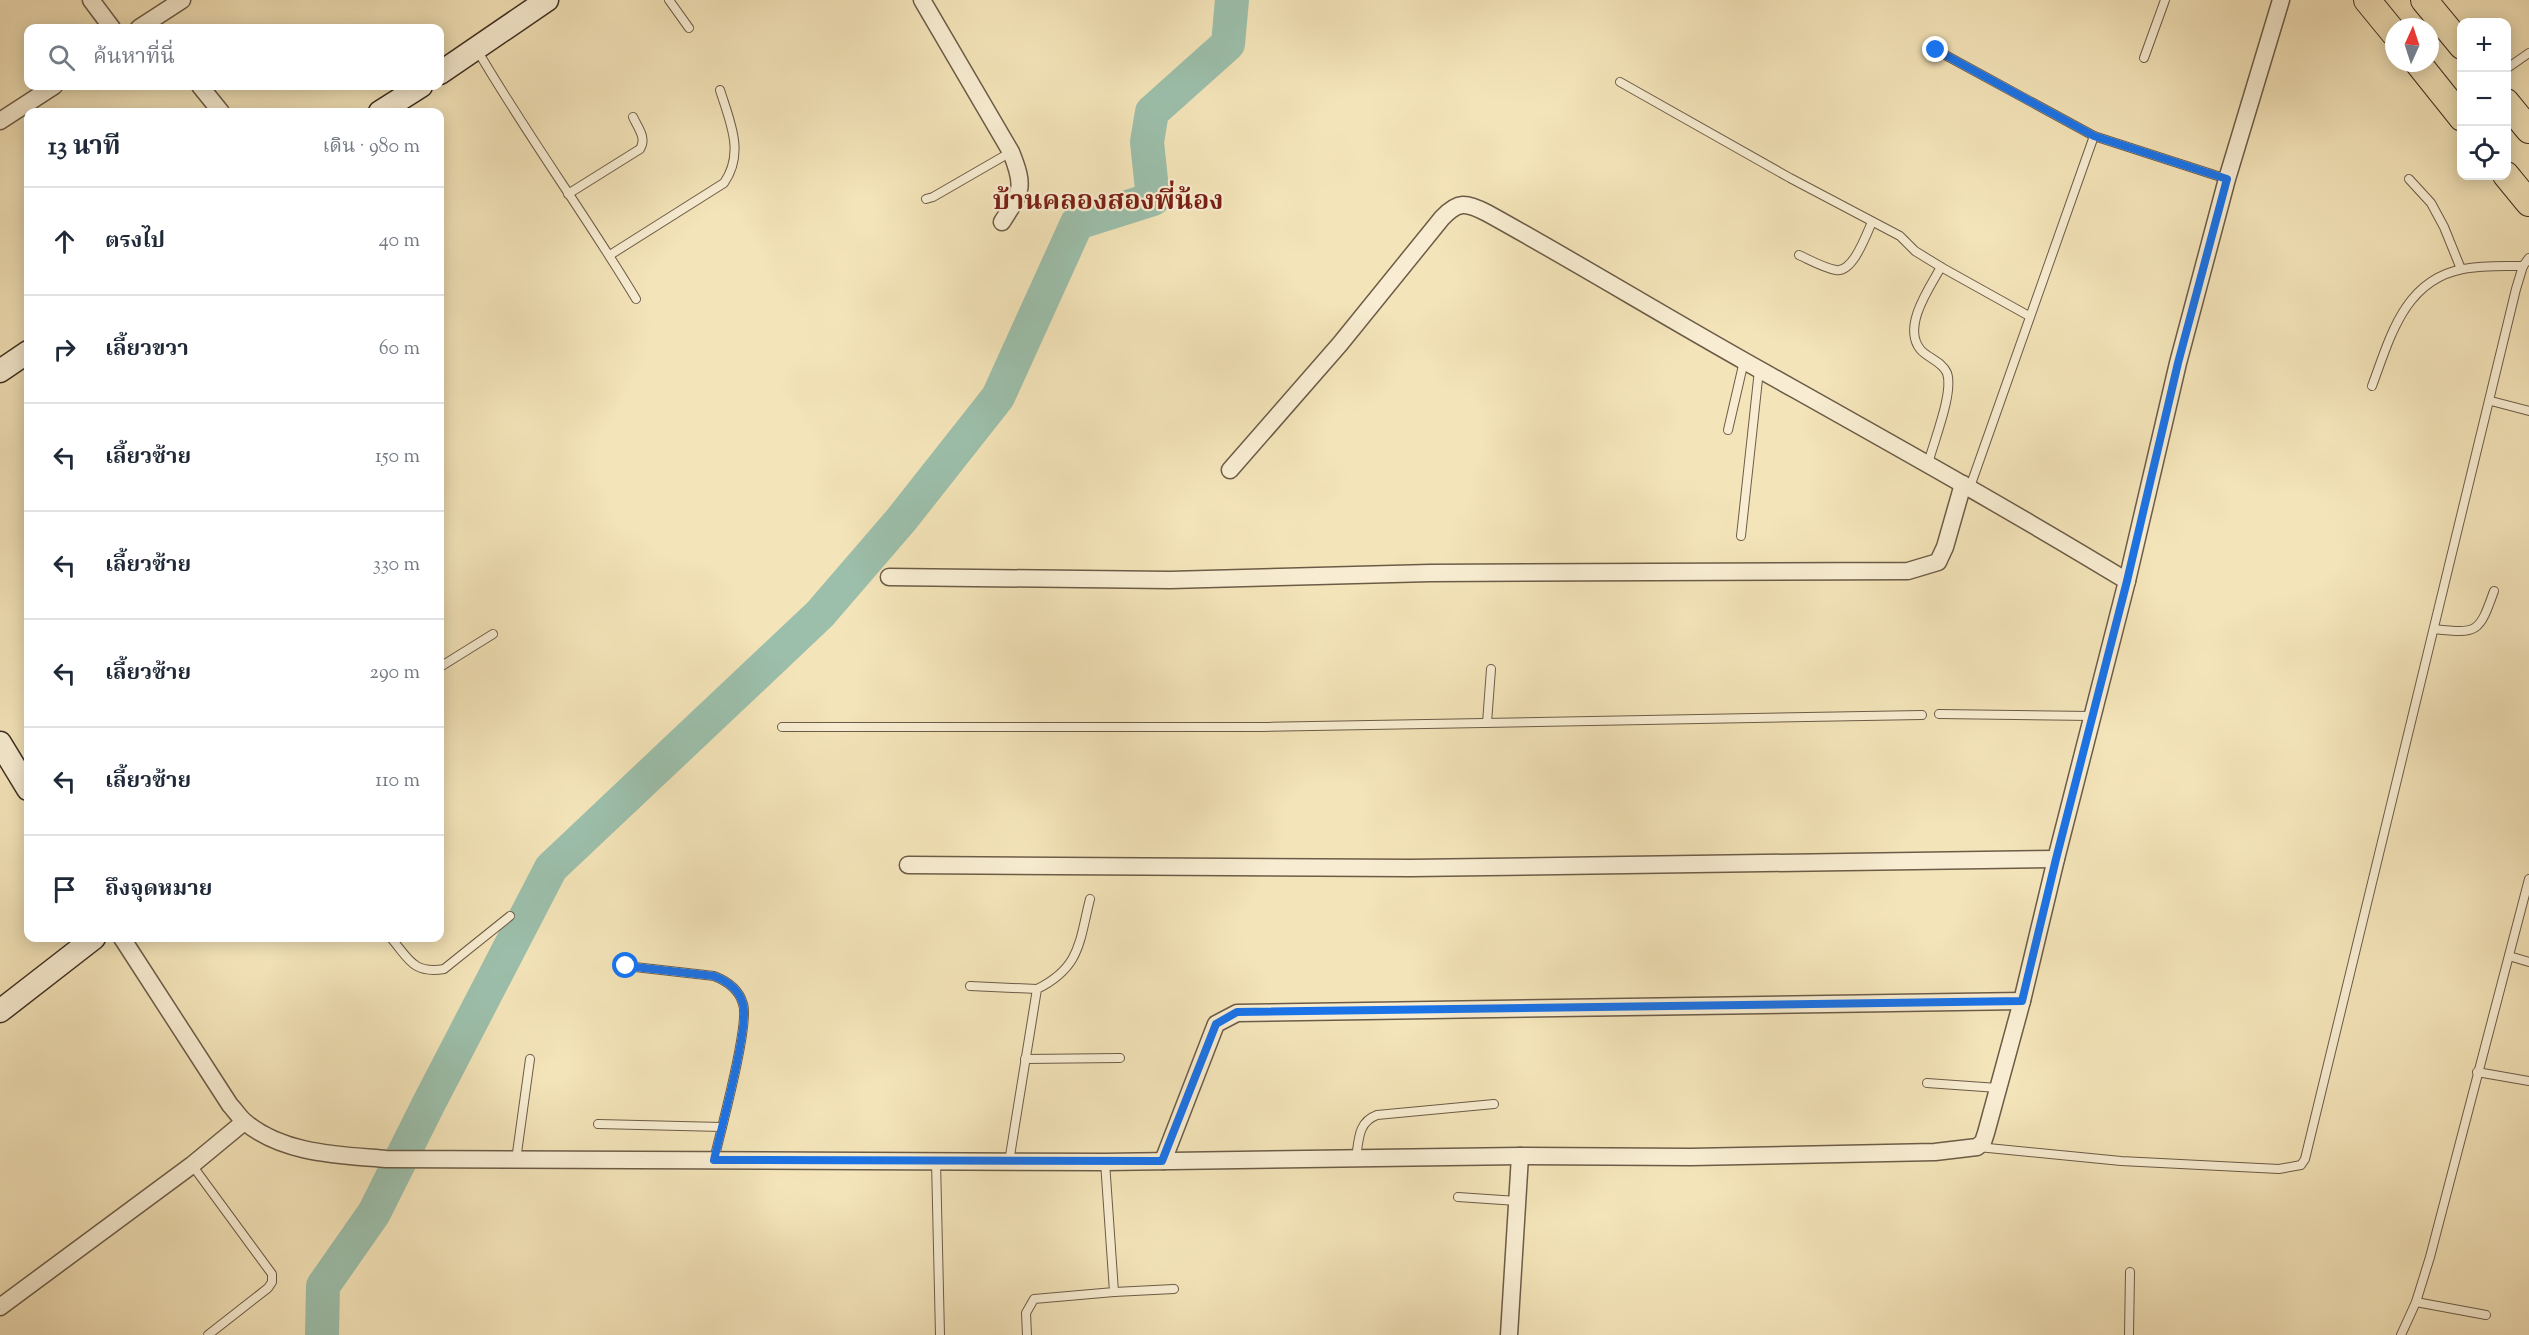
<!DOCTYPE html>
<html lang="th">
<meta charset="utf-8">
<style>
body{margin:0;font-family:"Sorts Mill Goudy","Noto Serif Thai",serif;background:#f2f2f3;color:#1f2937}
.controls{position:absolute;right:18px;top:18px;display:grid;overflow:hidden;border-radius:12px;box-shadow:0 3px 15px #0003}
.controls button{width:54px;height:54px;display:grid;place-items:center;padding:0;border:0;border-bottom:2px solid #e0e1e3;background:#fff;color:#1f2937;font:30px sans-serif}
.compass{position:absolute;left:2385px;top:18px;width:54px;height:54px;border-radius:50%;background:#fff;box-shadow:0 3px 15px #0003;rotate:3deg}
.stop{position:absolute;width:18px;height:18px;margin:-14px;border:4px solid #1a73e8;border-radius:50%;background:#fff}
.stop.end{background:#1a73e8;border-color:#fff;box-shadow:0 2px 6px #0008}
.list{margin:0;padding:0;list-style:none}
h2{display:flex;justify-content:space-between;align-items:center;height:78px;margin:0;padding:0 24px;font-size:26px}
h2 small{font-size:20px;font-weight:400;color:#747a83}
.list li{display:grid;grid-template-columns:39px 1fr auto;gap:18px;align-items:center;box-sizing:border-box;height:108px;padding:0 24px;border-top:2px solid #e0e1e3}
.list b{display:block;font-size:22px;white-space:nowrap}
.list em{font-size:20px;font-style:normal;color:#747a83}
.icon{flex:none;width:33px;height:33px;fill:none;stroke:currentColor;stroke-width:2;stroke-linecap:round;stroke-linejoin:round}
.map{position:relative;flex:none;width:2529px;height:1335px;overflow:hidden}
.search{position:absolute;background:#fff;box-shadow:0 3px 15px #0003;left:24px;top:24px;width:420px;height:66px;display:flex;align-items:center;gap:15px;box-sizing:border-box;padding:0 21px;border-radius:12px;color:#747a83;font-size:22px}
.panel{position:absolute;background:#fff;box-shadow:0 3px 15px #0003;left:24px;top:108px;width:420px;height:834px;border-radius:12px}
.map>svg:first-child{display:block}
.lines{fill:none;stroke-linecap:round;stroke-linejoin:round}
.river{stroke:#9cbfab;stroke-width:34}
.lane-casing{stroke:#6c5c47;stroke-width:10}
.street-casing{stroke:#6c5c47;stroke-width:19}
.secondary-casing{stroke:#3e2e21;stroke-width:25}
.primary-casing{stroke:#3e2e21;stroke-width:28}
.lane{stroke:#f8edd2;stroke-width:8}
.street{stroke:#f8edd2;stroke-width:16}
.secondary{stroke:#f8edd2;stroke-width:22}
.primary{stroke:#f4e4b9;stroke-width:26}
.route{stroke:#1a73e8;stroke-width:8}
.labels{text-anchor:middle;stroke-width:4.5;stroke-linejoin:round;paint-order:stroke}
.quarter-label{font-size:27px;font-weight:bold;fill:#7a1f14;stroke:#f8edd2}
</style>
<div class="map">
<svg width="2529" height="1335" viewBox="0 0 2529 1335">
<rect width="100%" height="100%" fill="#f4e4b9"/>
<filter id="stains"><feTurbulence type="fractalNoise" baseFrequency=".00333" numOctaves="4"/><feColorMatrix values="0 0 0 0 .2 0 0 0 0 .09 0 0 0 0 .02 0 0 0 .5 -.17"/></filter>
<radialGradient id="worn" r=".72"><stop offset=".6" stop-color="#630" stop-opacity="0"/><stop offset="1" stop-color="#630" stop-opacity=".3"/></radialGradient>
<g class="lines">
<polyline class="river" points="322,1335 323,1286 374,1213 429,1103 551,868 820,614 901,520 998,397 1077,223 1153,199 1147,142 1152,112 1228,44 1232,0"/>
<defs>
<g id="lane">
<polyline points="669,0 689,28"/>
<path d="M 476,48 C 526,134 585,214 636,299"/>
<polyline points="1936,50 2094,136"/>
<polyline points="2144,58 2165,0"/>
<polyline points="2506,69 2529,53"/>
<polyline points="1620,82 1790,178 1900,236 1915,251 1941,267 2029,316"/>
<polyline points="2409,179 2431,203 2444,227 2461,269"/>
<path d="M 568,194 L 640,149 C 647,138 638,128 633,117"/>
<polyline points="926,199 933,197 1011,152"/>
<path d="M 610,255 L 724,183 C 745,153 730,122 720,90"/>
<path d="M 1799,255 C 1810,260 1824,268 1836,270 C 1853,273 1866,235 1872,222"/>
<path d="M 2372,386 C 2390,338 2404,280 2463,269 C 2483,265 2504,266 2523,266"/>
<polyline points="2491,401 2529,411"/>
<polyline points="1728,430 1744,361"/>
<path d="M 1928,464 C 1933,443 1954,393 1947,373 C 1942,361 1927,358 1920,349 C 1902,326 1930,287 1941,267"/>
<polyline points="1970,487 2094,136 2227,179"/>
<polyline points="1741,536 1759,370"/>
<path d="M 2434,629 C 2478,634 2479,633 2494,591"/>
<polyline points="440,667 493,634"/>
<polyline points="1939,714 2092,716"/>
<polyline points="1487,723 1491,669"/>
<polyline points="782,727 1262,727 1922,715"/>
<path d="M 391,938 C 409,959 413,974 444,969 L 510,916"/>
<polyline points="2509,956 2529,962"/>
<path d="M 626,966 L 714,976 C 727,981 739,989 743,1004 C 750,1024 720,1133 714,1160"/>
<polyline points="970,986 1037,989"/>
<polyline points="1025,1059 1120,1058"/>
<polyline points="2477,1072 2529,1081"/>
<polyline points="1927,1083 1998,1088"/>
<polyline points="598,1124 722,1127"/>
<polyline points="1978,1147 2121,1161 2279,1169 2301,1165 2305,1159 2516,289 2523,266 2529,258"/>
<path d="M 1356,1158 C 1359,1139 1358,1122 1377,1115 L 1494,1104"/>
<polyline points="516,1160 530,1059"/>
<polyline points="936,1161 940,1335"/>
<path d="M 1009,1162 L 1037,989 C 1081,967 1079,942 1090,899"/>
<polyline points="192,1165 272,1274 272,1282 268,1288 208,1335"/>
<polyline points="1458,1197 1517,1201"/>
<polyline points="1114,1292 1174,1289"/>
<polyline points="2416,1302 2486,1315"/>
<polyline points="1027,1335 1026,1313 1034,1299 1114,1292 1105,1162"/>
<polyline points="2129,1335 2130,1272"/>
<polyline points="2401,1335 2416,1302 2430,1257 2529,879"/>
</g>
<g id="street">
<polyline points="91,0 112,28"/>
<path d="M 922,0 L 1011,152 C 1025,187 1022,191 1002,222"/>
<polyline points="139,28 182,0"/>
<polyline points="200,86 221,112"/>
<polyline points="0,121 54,86"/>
<path d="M 1230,470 L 1340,344 L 1442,218 C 1458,201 1466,202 1487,213 C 1574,261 1659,313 1746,362 C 1874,434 2002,505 2127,581"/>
<polyline points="889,577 1170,580 1430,573 1908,571 1938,562 1945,547 1963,484"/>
<polyline points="908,865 1411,868 2056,859"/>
<path d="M 122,938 L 230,1105 C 235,1110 239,1117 245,1122 C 283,1154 339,1155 386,1159 L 1105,1162 L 1520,1156 L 1691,1157 L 1935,1152 L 1977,1147 L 1983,1142 L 1986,1133 L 2022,1001 L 2056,859 L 2127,581 L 2178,363 L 2227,179 L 2281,0"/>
<polyline points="1163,1161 1216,1024 1237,1013 2022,1001"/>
<polyline points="0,1307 192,1165 244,1122"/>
<polyline points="1509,1335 1520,1156"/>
</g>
<g id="secondary">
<polyline points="440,73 547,0"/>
<polyline points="380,112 421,86"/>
<polyline points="0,371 28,352"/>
<polyline points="0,743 28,789"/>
<polyline points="0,1011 94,938"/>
</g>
<g id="primary">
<polyline points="2367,0 2394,33"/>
<polyline points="2424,0 2462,46"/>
<polyline points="2418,63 2462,118"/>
<polyline points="2506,102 2529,130"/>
<polyline points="2506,175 2529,203"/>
</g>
</defs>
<use href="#lane" class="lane-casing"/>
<use href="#street" class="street-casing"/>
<use href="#secondary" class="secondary-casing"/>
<use href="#primary" class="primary-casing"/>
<use href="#lane" class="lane"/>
<use href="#street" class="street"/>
<use href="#secondary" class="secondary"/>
<use href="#primary" class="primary"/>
</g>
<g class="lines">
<path class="route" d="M 626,966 L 714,976 C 727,981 739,989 743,1004 C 750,1024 720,1133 714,1160 L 1162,1161 L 1216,1024 L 1237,1012 L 2022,1001 L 2056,859 L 2127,581 L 2178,363 L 2227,179 L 2094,136 L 1936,50"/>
</g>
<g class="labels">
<g class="quarter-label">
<text x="1108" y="209">บ้านคลองสองพี่น้อง</text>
</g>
</g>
<rect width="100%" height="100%" filter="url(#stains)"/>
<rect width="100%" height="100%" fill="url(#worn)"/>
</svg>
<div class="controls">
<button>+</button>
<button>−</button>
<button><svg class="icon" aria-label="locate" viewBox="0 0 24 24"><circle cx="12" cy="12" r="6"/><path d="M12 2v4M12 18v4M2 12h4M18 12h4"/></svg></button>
</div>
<svg class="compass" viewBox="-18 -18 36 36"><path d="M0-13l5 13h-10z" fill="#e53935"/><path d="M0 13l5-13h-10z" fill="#747a83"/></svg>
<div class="stop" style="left:626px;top:966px"></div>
<div class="stop end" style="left:1936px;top:50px"></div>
<div class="search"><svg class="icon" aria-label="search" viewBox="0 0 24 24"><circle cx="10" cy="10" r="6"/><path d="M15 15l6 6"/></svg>ค้นหาที่นี่</div>
<section class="panel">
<h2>13 นาที<small>เดิน · 980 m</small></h2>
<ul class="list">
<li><svg class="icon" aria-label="ahead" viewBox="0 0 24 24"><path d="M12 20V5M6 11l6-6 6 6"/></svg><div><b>ตรงไป</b></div><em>40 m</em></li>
<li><svg class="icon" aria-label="right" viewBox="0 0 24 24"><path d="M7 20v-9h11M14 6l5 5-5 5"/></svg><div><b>เลี้ยวขวา</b></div><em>60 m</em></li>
<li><svg class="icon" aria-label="left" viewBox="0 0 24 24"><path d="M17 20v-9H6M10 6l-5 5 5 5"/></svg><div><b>เลี้ยวซ้าย</b></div><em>150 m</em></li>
<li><svg class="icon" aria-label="left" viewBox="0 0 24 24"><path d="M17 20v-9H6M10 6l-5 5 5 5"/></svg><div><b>เลี้ยวซ้าย</b></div><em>330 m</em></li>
<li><svg class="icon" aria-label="left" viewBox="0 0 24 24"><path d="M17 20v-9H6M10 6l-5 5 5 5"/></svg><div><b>เลี้ยวซ้าย</b></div><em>290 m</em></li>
<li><svg class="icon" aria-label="left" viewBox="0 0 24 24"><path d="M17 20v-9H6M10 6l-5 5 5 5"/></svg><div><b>เลี้ยวซ้าย</b></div><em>110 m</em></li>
<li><svg class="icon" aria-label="arrive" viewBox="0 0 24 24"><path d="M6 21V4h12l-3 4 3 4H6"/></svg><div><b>ถึงจุดหมาย</b></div></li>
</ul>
</section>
</div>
